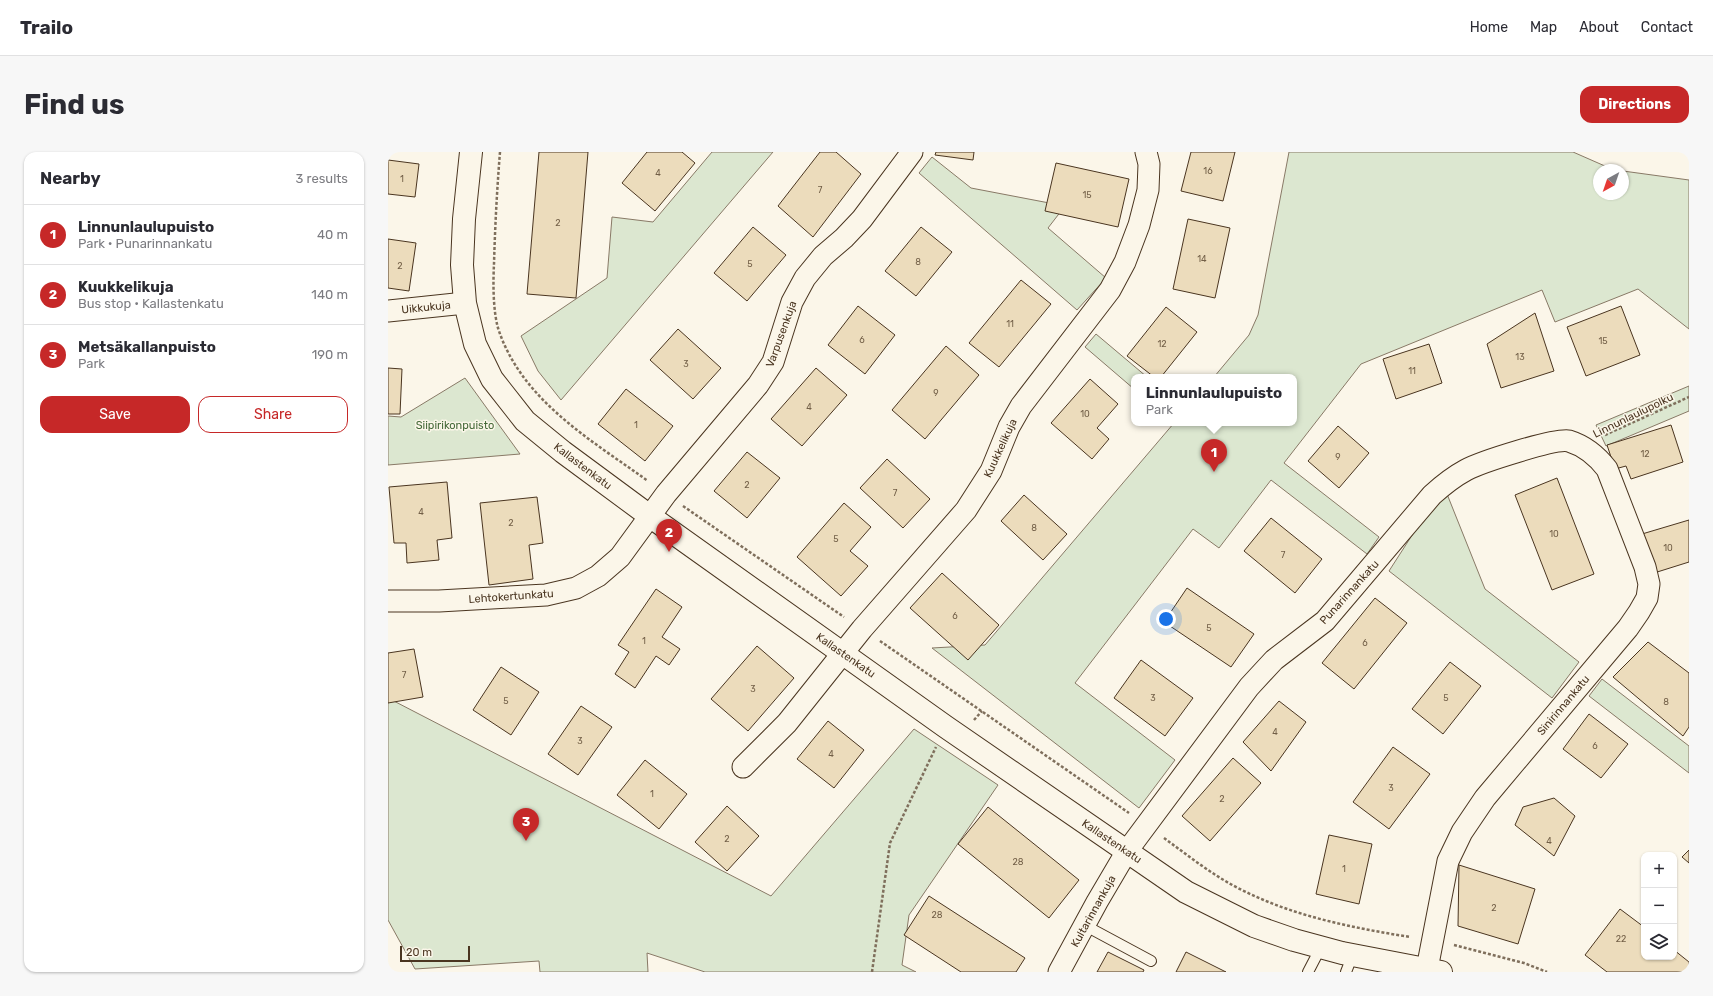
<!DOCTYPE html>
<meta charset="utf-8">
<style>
body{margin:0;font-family:Rubik,sans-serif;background:#f7f7f7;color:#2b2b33}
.controls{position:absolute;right:12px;bottom:12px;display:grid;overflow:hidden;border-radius:8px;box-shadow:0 1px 3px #0004}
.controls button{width:36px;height:36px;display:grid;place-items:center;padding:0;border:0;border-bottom:1px solid #e1e1e2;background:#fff;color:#2b2b33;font:20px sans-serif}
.compass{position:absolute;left:1205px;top:12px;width:36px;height:36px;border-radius:50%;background:#fff;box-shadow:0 1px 3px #0004;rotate:220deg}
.scale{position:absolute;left:12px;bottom:10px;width:70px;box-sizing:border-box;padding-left:4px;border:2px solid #4a3520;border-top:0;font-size:11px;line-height:14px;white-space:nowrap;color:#4a3520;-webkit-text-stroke:3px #fbf6e9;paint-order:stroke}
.you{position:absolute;left:778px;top:467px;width:14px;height:14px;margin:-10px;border:3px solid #fff;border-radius:50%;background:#1a73e8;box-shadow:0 0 0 6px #1a73e833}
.badge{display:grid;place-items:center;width:26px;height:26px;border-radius:50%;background:#c62828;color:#fff;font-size:13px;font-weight:700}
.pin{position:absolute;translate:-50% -33px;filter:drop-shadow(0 1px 2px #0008)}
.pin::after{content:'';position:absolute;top:21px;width:14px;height:12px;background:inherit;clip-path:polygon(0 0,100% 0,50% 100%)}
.popup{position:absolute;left:743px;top:222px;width:166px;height:52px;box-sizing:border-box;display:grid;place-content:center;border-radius:8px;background:#fff;filter:drop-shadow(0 1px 3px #0005);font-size:13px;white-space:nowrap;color:#7c7c81}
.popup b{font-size:15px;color:#2b2b33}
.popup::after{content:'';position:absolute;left:50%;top:100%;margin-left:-8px;border:8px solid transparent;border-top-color:#fff}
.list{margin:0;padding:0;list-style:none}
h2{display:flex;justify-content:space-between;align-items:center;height:52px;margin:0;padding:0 16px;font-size:17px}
h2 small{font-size:13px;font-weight:400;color:#7c7c81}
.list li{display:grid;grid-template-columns:26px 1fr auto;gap:12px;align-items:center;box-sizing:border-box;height:60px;padding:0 16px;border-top:1px solid #e1e1e2}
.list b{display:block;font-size:15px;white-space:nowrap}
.list p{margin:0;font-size:13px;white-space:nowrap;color:#7c7c81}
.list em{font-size:13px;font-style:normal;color:#7c7c81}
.actions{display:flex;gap:8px;padding:12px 16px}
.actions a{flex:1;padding:9px 0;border:1px solid #c62828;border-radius:12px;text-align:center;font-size:14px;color:#c62828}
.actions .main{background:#c62828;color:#fff}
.icon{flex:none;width:22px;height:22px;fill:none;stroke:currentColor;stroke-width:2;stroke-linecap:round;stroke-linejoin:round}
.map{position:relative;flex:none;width:1301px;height:820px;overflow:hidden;border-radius:12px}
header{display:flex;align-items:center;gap:24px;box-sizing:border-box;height:56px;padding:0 20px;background:#fff;border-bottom:1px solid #e1e1e2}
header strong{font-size:19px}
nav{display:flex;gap:22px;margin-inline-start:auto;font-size:14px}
.intro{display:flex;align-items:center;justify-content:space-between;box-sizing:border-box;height:96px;padding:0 24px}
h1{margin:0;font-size:28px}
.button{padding:10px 18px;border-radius:12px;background:#c62828;color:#fff;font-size:14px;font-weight:700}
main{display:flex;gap:24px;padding:0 24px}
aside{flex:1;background:#fff;border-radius:12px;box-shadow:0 1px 3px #0004}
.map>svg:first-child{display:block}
.green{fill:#dce7d0;stroke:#887966}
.building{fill:#ecdcbc;stroke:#4a3520}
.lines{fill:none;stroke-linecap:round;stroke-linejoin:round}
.lane-casing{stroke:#4a3520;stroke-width:12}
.street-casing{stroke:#4a3520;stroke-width:23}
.secondary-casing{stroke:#4a3520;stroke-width:24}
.path{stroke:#7f6f5c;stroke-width:2.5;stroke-dasharray:3 2;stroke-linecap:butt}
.lane{stroke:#fbf6e9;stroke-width:10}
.street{stroke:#fbf6e9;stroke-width:21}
.secondary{stroke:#fbf6e9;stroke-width:22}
.labels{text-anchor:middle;stroke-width:3;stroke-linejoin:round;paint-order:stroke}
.number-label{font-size:9px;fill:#725f47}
.street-label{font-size:11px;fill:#4a3520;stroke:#fbf6e9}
.park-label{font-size:11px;fill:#436837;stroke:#fbf6e9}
</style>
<header>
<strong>Trailo</strong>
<nav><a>Home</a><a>Map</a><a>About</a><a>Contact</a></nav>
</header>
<div class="intro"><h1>Find us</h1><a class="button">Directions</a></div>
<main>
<aside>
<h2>Nearby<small>3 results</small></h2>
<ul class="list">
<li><span class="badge">1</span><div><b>Linnunlaulupuisto</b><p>Park · Punarinnankatu</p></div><em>40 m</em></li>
<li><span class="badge">2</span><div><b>Kuukkelikuja</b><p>Bus stop · Kallastenkatu</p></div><em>140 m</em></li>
<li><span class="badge">3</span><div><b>Metsäkallanpuisto</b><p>Park</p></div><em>190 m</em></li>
</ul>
<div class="actions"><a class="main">Save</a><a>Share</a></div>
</aside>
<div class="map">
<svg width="1301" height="820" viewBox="0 0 1301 820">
<rect width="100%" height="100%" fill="#fbf6e9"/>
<g class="green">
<polygon points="324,0 385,0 173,248 150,219 133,184 219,126 224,65 265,70"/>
<polygon points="901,0 1185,0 1226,18 1211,18 1211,42 1235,42 1235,19 1301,28 1301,177 1250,137 1167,170 1154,138 973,212 896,311 991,385 979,402 883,328 831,396 805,377 687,531 787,608 751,656 544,496 597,493 786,271 906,271 906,225 826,225 861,183 870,163"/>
<polygon points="544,5 583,36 677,54 660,76 718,126 689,158 531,21"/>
<polygon points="708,182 759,225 746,225 746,237 697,195"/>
<polygon points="77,226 132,302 0,313 0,264 13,265"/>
<polygon points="1301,234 1301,259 1218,294 1208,273"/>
<polygon points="1059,342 1097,437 1191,510 1164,546 1001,419 1039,360"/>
<polygon points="1214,527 1301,594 1301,621 1201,544"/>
<polygon points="0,546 383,744 526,577 610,633 521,763 514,813 528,820 317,820 259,801 260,820 152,820 151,809 27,817 0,768"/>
</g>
<g class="building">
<polygon points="151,0 200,0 188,146 139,142"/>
<polygon points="259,0 294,0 307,11 267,59 234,31"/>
<polygon points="432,0 448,0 473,22 425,85 390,54"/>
<polygon points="548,0 586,0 585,8 547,3"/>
<polygon points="803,0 847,0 835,49 793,39"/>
<polygon points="0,8 31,12 27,45 0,42"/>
<polygon points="668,11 741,27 730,75 657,59"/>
<polygon points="800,67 842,76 827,146 785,137"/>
<polygon points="365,75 398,103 359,149 326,121"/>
<polygon points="533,75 564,100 528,144 497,119"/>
<polygon points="0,87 28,91 21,139 0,136"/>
<polygon points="633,128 663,152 611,215 581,191"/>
<polygon points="470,154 507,183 477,222 440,193"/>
<polygon points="1233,154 1252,203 1198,224 1179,175"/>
<polygon points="778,155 809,180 773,225 766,225 739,204"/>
<polygon points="1147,161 1166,219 1113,236 1099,192"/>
<polygon points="290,177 333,216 305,247 262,208"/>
<polygon points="1041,192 1054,231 1008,247 995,207"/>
<polygon points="558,194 591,223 537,287 504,258"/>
<polygon points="0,216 14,217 12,262 0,262"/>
<polygon points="428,216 459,243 414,294 383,267"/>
<polygon points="702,227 730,252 709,276 721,287 704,307 663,271"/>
<polygon points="238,237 285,274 257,309 210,272"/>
<polygon points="1283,273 1295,310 1243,327 1238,314 1227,317 1219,293"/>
<polygon points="950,274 981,301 951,336 920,309"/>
<polygon points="359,300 392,326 359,366 326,339"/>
<polygon points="499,307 542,347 515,376 472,336"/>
<polygon points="1169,326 1206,422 1164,438 1127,343"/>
<polygon points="59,330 64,386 49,388 51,408 19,411 18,391 6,391 1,335"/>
<polygon points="636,343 679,382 655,408 613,369"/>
<polygon points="149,345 155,391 141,393 145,427 101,433 92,351"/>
<polygon points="456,351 483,375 462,399 480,414 453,444 409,405"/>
<polygon points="883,366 934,407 907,441 856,399"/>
<polygon points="1301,368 1301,410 1266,421 1254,382"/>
<polygon points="554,421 611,473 580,508 522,456"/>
<polygon points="799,436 866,482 843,515 776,470"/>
<polygon points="268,437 294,455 274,485 292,497 281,513 268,504 247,536 227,522 241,500 230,493"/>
<polygon points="987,446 1019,471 966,537 934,511"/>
<polygon points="1260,490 1301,521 1301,575 1295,584 1225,525"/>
<polygon points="369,494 406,526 360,579 323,547"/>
<polygon points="26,497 35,545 0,551 0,501"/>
<polygon points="753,508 805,546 777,584 726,546"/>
<polygon points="1062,510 1093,534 1055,582 1024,557"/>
<polygon points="113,515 151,540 123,583 85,558"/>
<polygon points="891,549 918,570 883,619 855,590"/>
<polygon points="193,554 224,575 190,623 160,602"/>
<polygon points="1201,562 1240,592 1213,626 1175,597"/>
<polygon points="440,569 476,598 446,636 409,607"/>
<polygon points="1005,595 1042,622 1001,677 965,650"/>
<polygon points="845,606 873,631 822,689 794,664"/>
<polygon points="257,608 299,642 271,677 229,643"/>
<polygon points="1166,646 1187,664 1166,704 1127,673 1135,655"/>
<polygon points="339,654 371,684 339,719 307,690"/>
<polygon points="600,655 691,728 661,766 570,692"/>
<polygon points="941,683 984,692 971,752 928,742"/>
<polygon points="1301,698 1301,711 1294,705"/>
<polygon points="1071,713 1147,737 1130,792 1070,774"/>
<polygon points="541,744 637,806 628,820 573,820 516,783"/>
<polygon points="1232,757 1256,775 1256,805 1286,805 1286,798 1301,810 1301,820 1219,820 1197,803"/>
<polygon points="720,800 756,818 755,820 709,820"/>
<polygon points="798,800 838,820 788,820"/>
</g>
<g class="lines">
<defs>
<g id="lane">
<polyline points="696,773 763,809"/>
<polyline points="920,820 933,795"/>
<polyline points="958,820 965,802"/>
</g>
<g id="street">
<polyline points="0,159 77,151"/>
<polyline points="0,449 51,449 158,443 188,436 210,424 232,405 278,342 370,233 385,210 404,150 417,126 435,104 456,86 474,67 524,0"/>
<polyline points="355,615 399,571 474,477 578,358 603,319 621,275 633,254 722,138 737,110 751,73 760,38 761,12 758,0"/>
<path d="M 671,820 L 709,750 L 739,699 L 861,535 L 886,508 L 937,469 L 1044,343 C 1055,333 1065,325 1078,318 C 1093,310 1167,286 1181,289 C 1197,294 1209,304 1219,317 L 1257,415 L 1261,432 L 1259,446 L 1251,460 L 1240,476 L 1097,646 L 1074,680 L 1060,709 L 1039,817"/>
</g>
<polyline id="secondary" points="83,0 76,67 74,113 77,151 87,192 104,227 137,269 175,300 263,365 558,575 798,740 866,774 906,788 954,801 1053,820"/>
</defs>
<use href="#lane" class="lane-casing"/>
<use href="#street" class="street-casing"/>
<use href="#secondary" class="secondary-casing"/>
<g class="path">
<path d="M 112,0 C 109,37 107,75 106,112 C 105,131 105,158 110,176 C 133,248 203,288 260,329"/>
<polyline points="1217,283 1301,245"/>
<polyline points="295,354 456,465"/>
<polyline points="492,489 741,661"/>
<polyline points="586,568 594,559"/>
<path d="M 776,686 C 802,705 828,726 858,740 C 909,765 966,776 1022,785"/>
<polyline points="1066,793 1136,811 1159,820"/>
<polyline points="484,820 502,691 548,595"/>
</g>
<use href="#lane" class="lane"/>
<use href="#street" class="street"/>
<use href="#secondary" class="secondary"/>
</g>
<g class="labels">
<g class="number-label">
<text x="820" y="22">16</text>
<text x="270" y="24">4</text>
<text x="14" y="30">1</text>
<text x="432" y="41">7</text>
<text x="699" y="46">15</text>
<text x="170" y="74">2</text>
<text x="814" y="110">14</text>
<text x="530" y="113">8</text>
<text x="362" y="115">5</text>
<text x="12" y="117">2</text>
<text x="622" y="175">11</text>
<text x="474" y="191">6</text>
<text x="1215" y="192">15</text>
<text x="774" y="195">12</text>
<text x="1132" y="208">13</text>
<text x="298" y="215">3</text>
<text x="1024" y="222">11</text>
<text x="548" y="244">9</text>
<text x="421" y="258">4</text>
<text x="697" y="265">10</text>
<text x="248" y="276">1</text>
<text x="1257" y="305">12</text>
<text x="950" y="308">9</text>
<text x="359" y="336">2</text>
<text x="507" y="344">7</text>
<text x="33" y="363">4</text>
<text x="123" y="374">2</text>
<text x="646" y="379">8</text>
<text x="1166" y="385">10</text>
<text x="448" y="390">5</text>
<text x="1280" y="399">10</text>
<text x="895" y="406">7</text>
<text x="567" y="467">6</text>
<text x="821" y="479">5</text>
<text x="256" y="492">1</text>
<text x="977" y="494">6</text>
<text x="16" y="526">7</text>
<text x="365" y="540">3</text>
<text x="765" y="549">3</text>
<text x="1058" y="549">5</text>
<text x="118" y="552">5</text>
<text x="1278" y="553">8</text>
<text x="887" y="583">4</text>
<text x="192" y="592">3</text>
<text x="1207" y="597">6</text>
<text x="443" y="605">4</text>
<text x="1003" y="639">3</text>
<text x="264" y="645">1</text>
<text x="834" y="650">2</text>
<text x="339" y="690">2</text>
<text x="1161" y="692">4</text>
<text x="630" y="713">28</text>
<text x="956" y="720">1</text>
<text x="1106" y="759">2</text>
<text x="549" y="766">28</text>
<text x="1233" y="790">22</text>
</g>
<g class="street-label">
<text transform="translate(38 155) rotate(-6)" y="4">Uikkukuja</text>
<text transform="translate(393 182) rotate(-70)" y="4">Varpusenkuja</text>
<text transform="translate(1245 263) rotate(-26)" y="4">Linnunlaulupolku</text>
<text transform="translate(612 296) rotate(-65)" y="4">Kuukkelikuja</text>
<text transform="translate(195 314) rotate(37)" y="4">Kallastenkatu</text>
<text transform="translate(961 440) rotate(-48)" y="4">Punarinnankatu</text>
<text transform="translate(123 444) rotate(-4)" y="4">Lehtokertunkatu</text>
<text transform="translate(458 503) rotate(35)" y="4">Kallastenkatu</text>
<text transform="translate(1175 553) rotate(-50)" y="4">Sinirinnankatu</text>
<text transform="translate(724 689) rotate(34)" y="4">Kallastenkatu</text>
<text transform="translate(705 759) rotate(-61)" y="4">Kultarinnankuja</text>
</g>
<g class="park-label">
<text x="67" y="277">Siipirikonpuisto</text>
</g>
</g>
</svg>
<div class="controls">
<button>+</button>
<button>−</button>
<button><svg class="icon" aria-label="layers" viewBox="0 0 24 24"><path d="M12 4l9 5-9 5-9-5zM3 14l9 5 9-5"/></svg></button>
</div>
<svg class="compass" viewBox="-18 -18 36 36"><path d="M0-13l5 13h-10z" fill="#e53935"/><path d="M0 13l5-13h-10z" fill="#7c7c81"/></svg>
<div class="scale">20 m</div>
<div class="you"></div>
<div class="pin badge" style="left:826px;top:320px">1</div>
<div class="popup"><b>Linnunlaulupuisto</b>Park</div>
<div class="pin badge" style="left:281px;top:400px">2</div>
<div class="pin badge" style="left:138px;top:689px">3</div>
</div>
</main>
